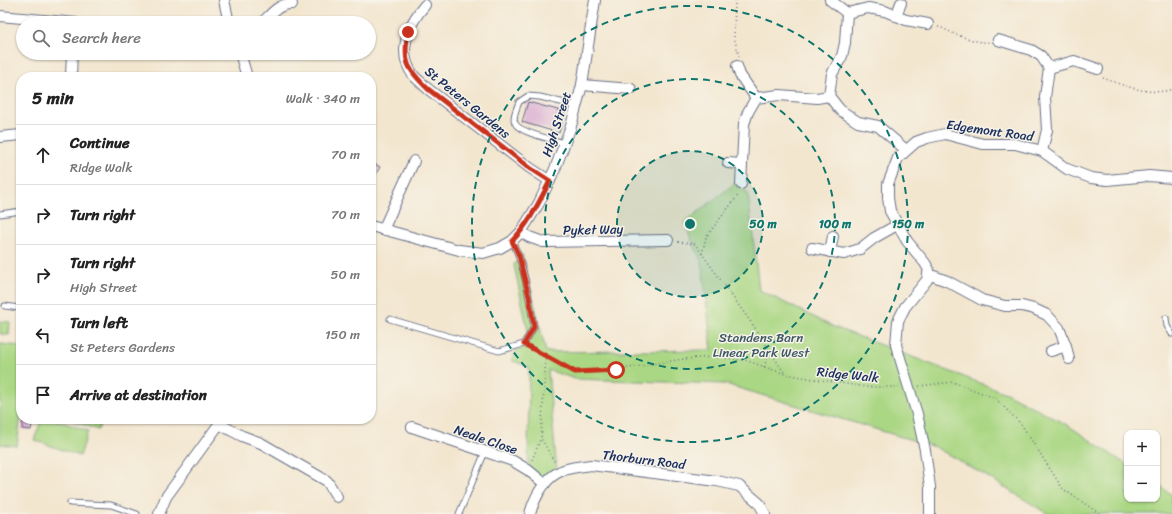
<!DOCTYPE html>
<meta charset="utf-8">
<style>
body{margin:0;font-family:Sriracha,sans-serif;background:#f6f6f6;color:#222}
.controls{position:absolute;right:12px;bottom:12px;display:grid;overflow:hidden;border-radius:8px;box-shadow:0 1px 3px #0004}
.controls button{width:36px;height:36px;display:grid;place-items:center;padding:0;border:0;border-bottom:1px solid #e0e0e0;background:#fff;color:#222;font:20px sans-serif}
.stop{position:absolute;width:12px;height:12px;margin:-9px;border:3px solid #c8321e;border-radius:50%;background:#fff}
.stop.end{background:#c8321e;border-color:#fff;box-shadow:0 1px 4px #0008}
.list{margin:0;padding:0;list-style:none}
h2{display:flex;justify-content:space-between;align-items:center;height:52px;margin:0;padding:0 16px;font-size:17px}
h2 small{font-size:13px;font-weight:400;color:#767676}
.list li{display:grid;grid-template-columns:26px 1fr auto;gap:12px;align-items:center;box-sizing:border-box;height:60px;padding:0 16px;border-top:1px solid #e0e0e0}
.list b{display:block;font-size:15px;white-space:nowrap}
.list p{margin:0;font-size:13px;white-space:nowrap;color:#767676}
.list em{font-size:13px;font-style:normal;color:#767676}
.icon{flex:none;width:22px;height:22px;fill:none;stroke:currentColor;stroke-width:2;stroke-linecap:round;stroke-linejoin:round}
.map{position:relative;flex:none;width:1172px;height:514px;overflow:hidden}
.search{position:absolute;background:#fff;box-shadow:0 1px 3px #0004;left:16px;top:16px;width:360px;height:44px;display:flex;align-items:center;gap:10px;box-sizing:border-box;padding:0 14px;border-radius:22px;color:#767676;font-size:15px}
.panel{position:absolute;background:#fff;box-shadow:0 1px 3px #0004;left:16px;top:72px;width:360px;height:352px;border-radius:16px}
.map>svg:first-child{display:block}
.green{fill:#aad783;stroke:#628370}
.building{fill:#daadd1}
.lines{fill:none;stroke-linecap:round;stroke-linejoin:round}
.service-casing{stroke:#676f86;stroke-width:7}
.minor-casing{stroke:#676f86;stroke-width:12}
.path{stroke:#676f86;stroke-width:1.5;stroke-dasharray:1 3;stroke-linecap:butt}
.service{stroke:#fff;stroke-width:5}
.minor{stroke:#fff;stroke-width:10}
.route{stroke:#c8321e;stroke-width:5}
.ring{fill:none;stroke:#0f766e;stroke-width:2;stroke-dasharray:7 5}
.labels{text-anchor:middle;stroke-width:3;stroke-linejoin:round;paint-order:stroke}
.street-label{font-size:13px;fill:#1b2f5e;stroke:#f7f3e8}
.park-label{font-size:13px;fill:#3f5967;stroke:#f7f3e8}
.centre{fill:#0f766e;stroke:#f7f3e8;stroke-width:2}
.ring-label{font-size:12px;text-anchor:middle;font-weight:bold;fill:#0f766e;stroke:#f7f3e8;stroke-width:3;stroke-linejoin:round;paint-order:stroke}
</style>
<div class="map">
<svg width="1172" height="514" viewBox="0 0 1172 514">
<rect width="100%" height="100%" fill="#f7f3e8"/>
<filter id="ink" filterUnits="userSpaceOnUse"><feTurbulence type="fractalNoise" baseFrequency=".025" numOctaves="2"/><feDisplacementMap in="SourceGraphic" scale="8" xChannelSelector="R" yChannelSelector="G"/><feConvolveMatrix kernelMatrix="1 2 1 2 8 2 1 2 1" color-interpolation-filters="sRGB"/></filter>
<filter id="wash" filterUnits="userSpaceOnUse"><feTurbulence type="fractalNoise" baseFrequency=".012" numOctaves="4" result="noise"/><feDisplacementMap in="SourceGraphic" scale="16" xChannelSelector="R" yChannelSelector="G"/><feGaussianBlur stdDeviation="0.9" result="paint"/><feColorMatrix in="noise" values="0 0 0 0 0 0 0 0 0 0 0 0 0 0 0 0 0 1.4 0 .05"/><feComposite in="paint" operator="in"/></filter>
<g filter="url(#wash)">
<rect width="100%" height="100%" fill="#f3e6cf"/>
<g class="green">
<polygon points="734,184 748,193 759,290 834,327 1006,393 1069,426 1127,465 1127,499 1157,499 1157,484 1172,495 1172,514 1048,514 993,480 935,447 725,384 575,379 548,370 557,473 545,484 528,470 529,367 511,360 528,331 514,265 522,254 546,352 712,350 702,263 684,223"/>
<polygon points="0,321 10,322 9,335 0,334"/>
<polygon points="0,344 21,346 21,414 17,446 0,444"/>
<polygon points="42,419 53,419 88,431 80,456 34,440"/>
<polygon points="68,419 102,419 98,430"/>
</g>
<g id="blocks">
<g class="building">
<polygon points="528,102 565,112 559,133 522,122"/>
<polygon points="371,162 380,167 371,183"/>
<polygon points="23,419 33,419 31,430 22,429"/>
</g>
</g>
</g>
<g filter="url(#ink)">
<use href="#blocks" fill-opacity="0" stroke="#676f86" stroke-width="1"/>
<g class="lines">
<defs>
<g id="service">
<path d="M 565,143 C 555,140 519,133 515,123 C 512,117 517,108 519,102 L 528,96 L 540,97 L 577,106"/>
<polyline points="0,214 21,211"/>
<polyline points="5,306 19,308 21,306"/>
<polyline points="1166,318 1167,326 1172,334"/>
<path d="M 390,319 L 499,351 L 524,344 L 534,327 C 529,300 525,266 512,241"/>
<polyline points="70,503 111,505 137,514"/>
<polyline points="459,514 485,452"/>
</g>
<g id="minor">
<polyline points="224,0 229,23"/>
<path d="M 425,5 C 408,24 396,54 414,76 C 418,80 423,84 428,89 L 530,168 L 550,181"/>
<polyline points="847,13 868,8 885,11 906,20 928,24"/>
<polyline points="0,16 76,23"/>
<polyline points="896,16 901,3"/>
<path d="M 262,23 C 270,15 279,3 292,4"/>
<polyline points="998,40 1031,50 1041,56 1049,68 1045,97 1047,130 1042,151"/>
<polyline points="240,53 247,77"/>
<polyline points="737,66 740,75 756,98"/>
<polyline points="1049,68 1074,61 1098,69"/>
<polyline points="71,77 72,53"/>
<polyline points="582,85 631,89"/>
<polyline points="829,96 832,74 842,56 845,43 847,13 830,0"/>
<polyline points="0,137 21,135"/>
<polyline points="728,163 742,164"/>
<polyline points="741,184 744,124 748,112 756,98 779,95 817,98 829,96 840,110 858,122 878,126 906,150"/>
<polyline points="371,226 459,250 483,253 500,248 512,241 521,232 539,203 555,169 571,126 582,85 595,0"/>
<polyline points="383,230 414,161"/>
<polyline points="521,232 529,237 543,242 668,240"/>
<polyline points="812,248 844,254 860,249 874,238 897,225"/>
<polyline points="830,252 833,236"/>
<polyline points="928,274 947,281 982,300 1005,306 1022,306 1034,309 1047,315 1059,328 1066,346 1069,359"/>
<polyline points="1051,351 1066,346"/>
<polyline points="219,424 242,436 261,443 327,481 337,497"/>
<polyline points="412,427 513,461 528,470 545,484"/>
<polyline points="159,514 166,497 222,420"/>
<path d="M 530,514 C 534,499 543,481 557,473 C 567,467 580,467 591,465 L 717,481 L 739,486 L 759,503 L 765,514"/>
<polyline points="930,514 930,487 925,450 917,414 896,345 898,321 905,307 927,280 929,270 925,263 907,241 890,211 888,198 888,184 898,158 916,142 927,138 945,134 983,144 1015,144 1042,151 1067,169 1091,178 1107,180 1149,176 1172,178"/>
</g>
</defs>
<use href="#service" class="service-casing"/>
<use href="#minor" class="minor-casing"/>
<g class="path">
<polyline points="735,0 734,37 739,56"/>
<path d="M 938,27 C 944,28 949,32 955,34 C 963,37 981,44 989,42"/>
<path d="M 1103,78 C 1123,85 1151,97 1172,89"/>
<polyline points="678,242 695,244 753,325 785,374"/>
<polyline points="702,254 706,237 739,194"/>
<polyline points="530,347 575,373 616,370 683,359 715,357 745,360 785,374 814,379 866,387 899,387"/>
<polyline points="546,356 541,438 555,463"/>
<polyline points="764,367 770,350"/>
<polyline points="919,386 953,382 995,398 1021,424 1063,489 1100,514"/>
<polyline points="532,460 541,438"/>
</g>
<use href="#service" class="service"/>
<use href="#minor" class="minor"/>
</g>
</g>
<g class="lines" filter="url(#ink)">
<path class="route" d="M 408,32 C 403,61 406,68 428,89 L 530,168 L 550,181 C 539,202 529,224 512,241 L 519,256 L 529,297 L 534,327 L 524,344 L 575,372 L 616,370"/>
</g>
<circle cx="690" cy="224" r="73" fill="#0f766e" fill-opacity=".12"/>
<g class="ring">
<circle cx="690" cy="224" r="73"/>
<circle cx="690" cy="224" r="145"/>
<circle cx="690" cy="224" r="218"/>
</g>
<g class="labels">
<g class="street-label">
<text transform="translate(468 102) rotate(39)" y="5">St Peters Gardens</text>
<text transform="translate(556 124) rotate(-72)" y="5">High Street</text>
<text transform="translate(990 130) rotate(8)" y="5">Edgemont Road</text>
<text transform="translate(593 229) rotate(-1)" y="5">Pyket Way</text>
<text transform="translate(848 374) rotate(6)" y="5">Ridge Walk</text>
<text transform="translate(486 439) rotate(19)" y="5">Neale Close</text>
<text transform="translate(644 459) rotate(7)" y="5">Thorburn Road</text>
</g>
<g class="park-label">
<text x="761" y="342">Standens Barn<tspan x="761" dy="15">Linear Park West</tspan></text>
</g>
</g>
<circle cx="690" cy="224" r="6" class="centre"/>
<g class="ring-label">
<text x="763" y="228">50 m</text>
<text x="835" y="228">100 m</text>
<text x="908" y="228">150 m</text>
</g>
</svg>
<div class="controls">
<button>+</button>
<button>−</button>
</div>
<div class="stop" style="left:616px;top:370px"></div>
<div class="stop end" style="left:408px;top:32px"></div>
<div class="search"><svg class="icon" aria-label="search" viewBox="0 0 24 24"><circle cx="10" cy="10" r="6"/><path d="M15 15l6 6"/></svg>Search here</div>
<section class="panel">
<h2>5 min<small>Walk · 340 m</small></h2>
<ul class="list">
<li><svg class="icon" aria-label="ahead" viewBox="0 0 24 24"><path d="M12 20V5M6 11l6-6 6 6"/></svg><div><b>Continue</b><p>Ridge Walk</p></div><em>70 m</em></li>
<li><svg class="icon" aria-label="right" viewBox="0 0 24 24"><path d="M7 20v-9h11M14 6l5 5-5 5"/></svg><div><b>Turn right</b></div><em>70 m</em></li>
<li><svg class="icon" aria-label="right" viewBox="0 0 24 24"><path d="M7 20v-9h11M14 6l5 5-5 5"/></svg><div><b>Turn right</b><p>High Street</p></div><em>50 m</em></li>
<li><svg class="icon" aria-label="left" viewBox="0 0 24 24"><path d="M17 20v-9H6M10 6l-5 5 5 5"/></svg><div><b>Turn left</b><p>St Peters Gardens</p></div><em>150 m</em></li>
<li><svg class="icon" aria-label="arrive" viewBox="0 0 24 24"><path d="M6 21V4h12l-3 4 3 4H6"/></svg><div><b>Arrive at destination</b></div></li>
</ul>
</section>
</div>
